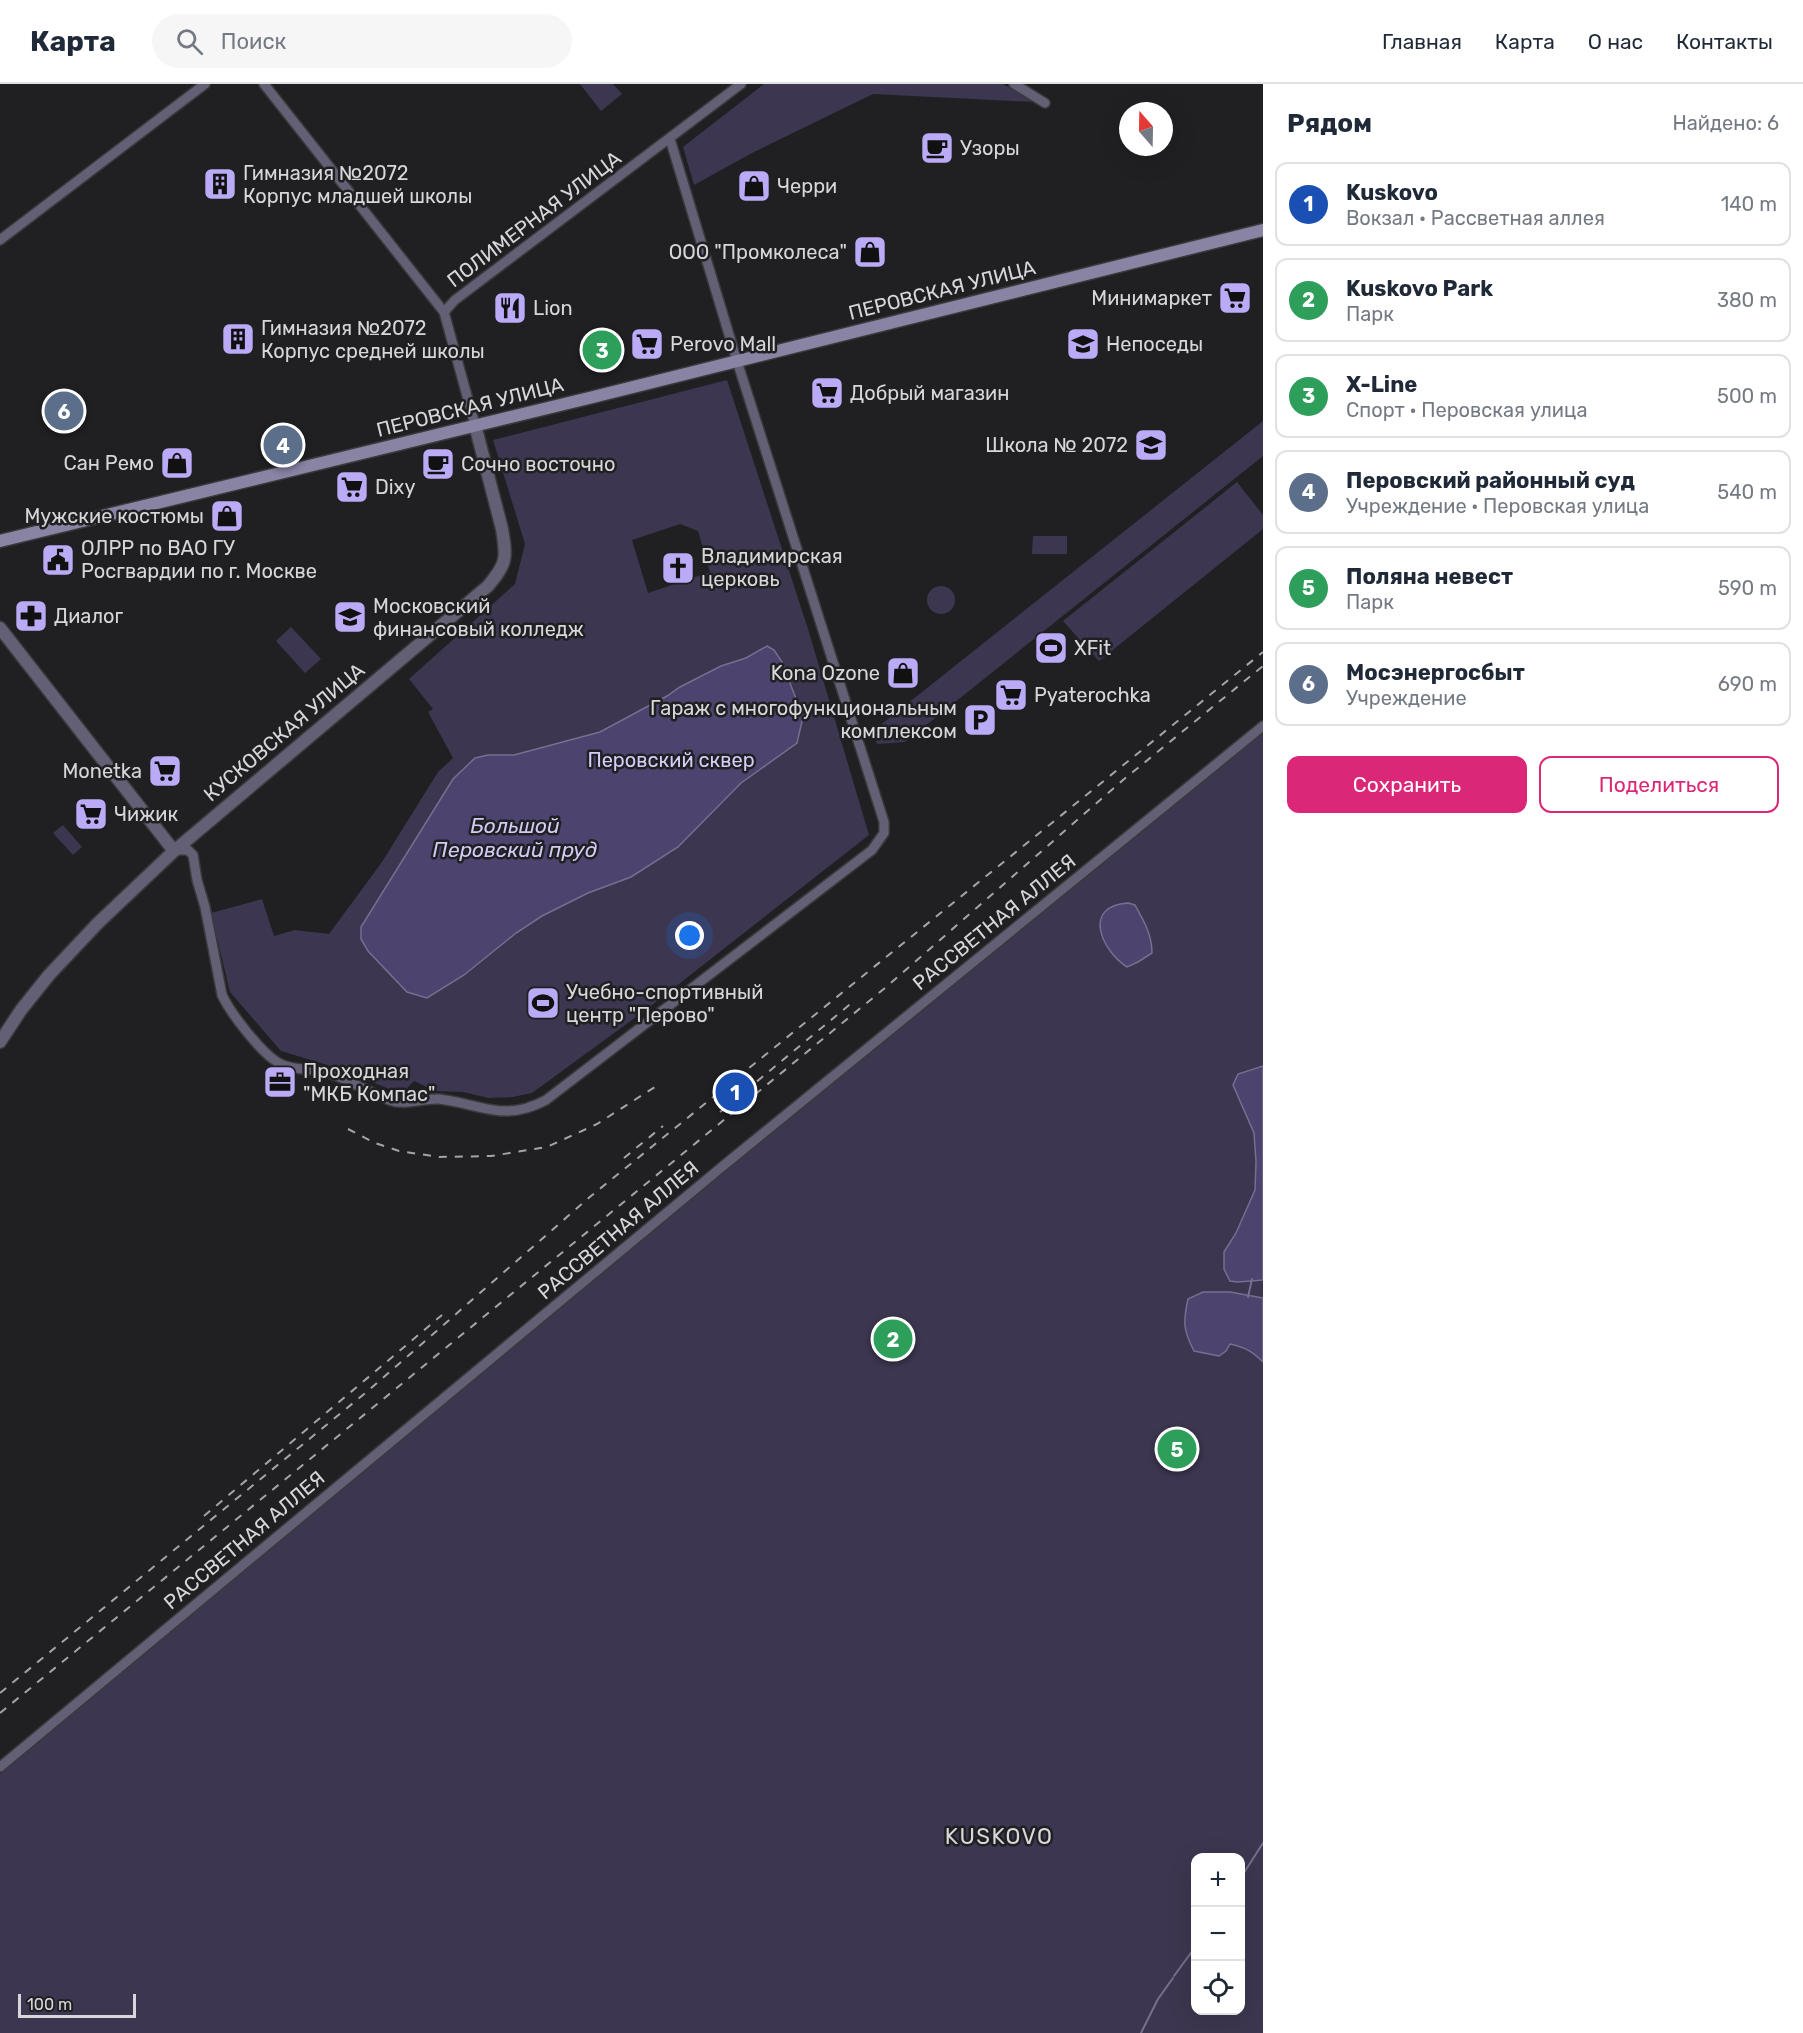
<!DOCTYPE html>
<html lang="ru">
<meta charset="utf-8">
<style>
body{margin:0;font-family:Rubik,sans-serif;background:#f6f6f7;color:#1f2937}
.controls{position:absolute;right:18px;bottom:18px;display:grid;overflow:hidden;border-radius:12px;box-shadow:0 6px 24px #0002}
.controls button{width:54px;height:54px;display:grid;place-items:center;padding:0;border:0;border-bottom:2px solid #e0e1e3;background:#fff;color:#1f2937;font:30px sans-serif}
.compass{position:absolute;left:1119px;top:18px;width:54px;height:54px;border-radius:50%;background:#fff;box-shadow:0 6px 24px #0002;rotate:340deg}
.scale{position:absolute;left:18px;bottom:15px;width:118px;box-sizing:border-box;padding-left:6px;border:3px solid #d7d7d9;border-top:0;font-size:16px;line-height:21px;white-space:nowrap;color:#d7d7d9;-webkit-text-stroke:4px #202023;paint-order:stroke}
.you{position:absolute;left:690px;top:852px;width:21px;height:21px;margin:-15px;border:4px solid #fff;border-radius:50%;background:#1a73e8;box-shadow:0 0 0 9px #1a73e833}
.badge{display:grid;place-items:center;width:39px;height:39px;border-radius:50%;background:#db2777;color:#fff;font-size:20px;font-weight:700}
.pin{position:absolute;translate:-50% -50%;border:3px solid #fff;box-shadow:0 2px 6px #0006}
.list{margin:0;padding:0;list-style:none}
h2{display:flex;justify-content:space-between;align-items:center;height:78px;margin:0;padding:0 24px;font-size:26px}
h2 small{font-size:20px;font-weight:400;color:#747a83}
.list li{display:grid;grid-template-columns:39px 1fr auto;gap:18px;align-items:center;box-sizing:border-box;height:84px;margin:0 12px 12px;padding:0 12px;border:2px solid #e0e1e3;border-radius:12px}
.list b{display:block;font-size:22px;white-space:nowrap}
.list p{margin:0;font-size:20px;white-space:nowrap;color:#747a83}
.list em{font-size:20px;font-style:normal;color:#747a83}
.actions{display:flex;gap:12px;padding:18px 24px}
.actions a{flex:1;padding:14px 0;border:2px solid #db2777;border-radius:12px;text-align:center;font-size:21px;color:#db2777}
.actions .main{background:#db2777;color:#fff}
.icon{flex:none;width:33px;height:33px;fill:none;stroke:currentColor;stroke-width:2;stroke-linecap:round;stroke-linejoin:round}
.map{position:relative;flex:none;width:1263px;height:1949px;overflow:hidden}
header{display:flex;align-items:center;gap:36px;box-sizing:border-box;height:84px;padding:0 30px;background:#fff;border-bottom:2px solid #e0e1e3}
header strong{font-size:28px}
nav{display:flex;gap:33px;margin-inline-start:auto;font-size:21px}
.search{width:420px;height:54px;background:#f6f6f7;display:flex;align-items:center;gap:15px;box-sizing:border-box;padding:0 21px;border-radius:33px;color:#747a83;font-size:22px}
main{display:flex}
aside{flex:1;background:#fff}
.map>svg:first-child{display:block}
.green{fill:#3c3650;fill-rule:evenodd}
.water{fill:#4d436f;stroke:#766f8f;stroke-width:1.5}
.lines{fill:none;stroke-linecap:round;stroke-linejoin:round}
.stream{stroke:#766f8f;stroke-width:2}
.minor-casing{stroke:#3a3a3c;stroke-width:12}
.tertiary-casing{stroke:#3a3a3c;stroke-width:15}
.secondary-casing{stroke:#3a3a3c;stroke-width:15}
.minor{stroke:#635f74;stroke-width:9}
.tertiary{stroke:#635f74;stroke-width:12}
.secondary{stroke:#8983a4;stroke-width:12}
.rail{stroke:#a5a5a7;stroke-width:2;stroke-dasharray:8 8;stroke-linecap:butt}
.labels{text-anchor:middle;stroke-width:5;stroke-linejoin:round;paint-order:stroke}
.poi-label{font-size:20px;fill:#d7d7d9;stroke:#202023;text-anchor:start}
.street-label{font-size:20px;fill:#d7d7d9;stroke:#202023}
.park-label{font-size:20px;fill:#d5cdf9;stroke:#202023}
.water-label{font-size:21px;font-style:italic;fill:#d2caf6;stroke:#202023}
.quarter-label{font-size:22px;letter-spacing:1.5px;fill:#d7d7d9;stroke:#202023}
</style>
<header>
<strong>Карта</strong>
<div class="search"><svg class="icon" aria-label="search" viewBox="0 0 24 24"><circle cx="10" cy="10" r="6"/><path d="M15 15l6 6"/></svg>Поиск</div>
<nav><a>Главная</a><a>Карта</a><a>О нас</a><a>Контакты</a></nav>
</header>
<main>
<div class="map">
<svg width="1263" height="1949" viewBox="0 0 1263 1949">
<rect width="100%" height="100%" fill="#202023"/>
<g class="green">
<polygon points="580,0 613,0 622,10 601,27"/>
<polygon points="764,0 1003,0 1034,18 873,10 752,69 694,101 683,63"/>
<path d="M 727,296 L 808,545 L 869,751 L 647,925 L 532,1009 L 513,1013 L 489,1014 L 463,1008 L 435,1007 L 414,997 L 404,1007 L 392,1006 L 337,984 L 281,967 L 230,908 L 211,829 L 262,815 L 274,852 L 295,846 L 329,850 L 382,778 L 438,688 L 453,674 L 428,628 L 433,625 L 409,595 L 515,500 L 525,460 L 493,356 ZM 680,440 L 698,447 L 710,488 L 648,509 L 632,456 Z"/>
<polygon points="1263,337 1263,372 905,658 877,660 873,647"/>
<polygon points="1237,398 1263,431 1263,445 1099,577 1063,537"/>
<polygon points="1033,452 1067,452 1067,470 1032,470"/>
<circle cx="941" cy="516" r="14"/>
<polygon points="291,543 321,575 305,589 276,557"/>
<path d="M 1263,645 L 1263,1949 L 0,1949 L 0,1690 L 688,1116 ZM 1196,1774 L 1240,1774 L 1240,1926 L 1196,1926 Z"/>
<polygon points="63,741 82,763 73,771 53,749"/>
</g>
<g class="water">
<polygon points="767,562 774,566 782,578 803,633 797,659 741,699 678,763 631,793 588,809 542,832 516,849 464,891 427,914 407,908 368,867 361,855 361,843 453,695 475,674 488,671 514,671 600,648 667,612 680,603 721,582 746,574"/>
<path d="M 1128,819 L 1135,821 C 1144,837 1152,851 1152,869 L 1138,878 L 1127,883 C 1101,866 1082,822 1128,819 Z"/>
<polygon points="1263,982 1263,1196 1238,1198 1230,1197 1224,1185 1224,1168 1236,1149 1255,1106 1256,1078 1254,1049 1233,1001 1238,990"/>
<path d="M 1203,1208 L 1230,1208 L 1263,1214 L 1263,1278 C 1253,1268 1245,1263 1230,1260 L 1226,1267 L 1219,1272 L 1194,1267 C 1183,1246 1183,1238 1188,1215 Z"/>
</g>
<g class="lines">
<g class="stream">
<polyline points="1248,1213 1252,1195"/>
<polyline points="1240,1795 1263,1759"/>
<polyline points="1174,1892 1196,1862"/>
<polyline points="1141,1949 1158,1915 1173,1894"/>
</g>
<defs>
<g id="minor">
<polyline points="264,0 444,228 475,341"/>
<polyline points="1014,0 1045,19"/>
<polyline points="0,156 205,0"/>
<polyline points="444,228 455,216 741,0"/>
<path d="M 175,766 L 188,766 L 193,771 L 197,796 L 205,823 L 222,911 C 231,930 260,967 277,978 C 291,987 311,984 326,988 C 348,995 368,1008 389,1016 C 406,1022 422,1014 439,1015 C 481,1020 503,1039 546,1016 L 872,766 L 884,749 L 884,738 L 737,277 L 670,55"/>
<polyline points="0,1683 723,1082 1263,642"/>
</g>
<g id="tertiary">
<polyline points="0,544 174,767"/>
<path d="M 0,958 L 21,926 L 49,891 L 98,839 L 174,767 L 488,502 C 507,479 507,475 502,445 L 475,341"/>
</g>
<polyline id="secondary" points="0,457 589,314 1263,146"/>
</defs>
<use href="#minor" class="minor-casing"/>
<use href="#tertiary" class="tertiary-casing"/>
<use href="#secondary" class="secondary-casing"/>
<use href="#minor" class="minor"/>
<use href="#tertiary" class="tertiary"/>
<use href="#secondary" class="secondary"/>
<g class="rail">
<polyline points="720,1028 854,917"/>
<polyline points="348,1045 375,1059 399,1067 439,1073 491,1072 547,1063 597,1040 658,1001"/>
<polyline points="624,1074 663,1042"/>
<polyline points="204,1432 442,1231"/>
<polyline points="0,1609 369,1306 591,1112 1263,568"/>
<polyline points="0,1629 885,904 1123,696 1263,582"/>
</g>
</g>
<defs>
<symbol id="cafe-square" viewBox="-11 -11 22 22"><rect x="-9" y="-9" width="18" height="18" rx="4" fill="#bbaaf6" stroke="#202023"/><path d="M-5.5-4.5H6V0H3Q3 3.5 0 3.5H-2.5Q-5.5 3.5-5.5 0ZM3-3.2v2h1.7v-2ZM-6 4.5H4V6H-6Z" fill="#111"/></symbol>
<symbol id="building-square" viewBox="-11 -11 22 22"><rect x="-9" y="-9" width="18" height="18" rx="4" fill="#bbaaf6" stroke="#202023"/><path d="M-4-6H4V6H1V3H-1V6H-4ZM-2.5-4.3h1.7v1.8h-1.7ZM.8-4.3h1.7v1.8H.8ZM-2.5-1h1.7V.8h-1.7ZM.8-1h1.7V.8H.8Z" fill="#111"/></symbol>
<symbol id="shop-square" viewBox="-11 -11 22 22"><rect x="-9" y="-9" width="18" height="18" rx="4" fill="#bbaaf6" stroke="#202023"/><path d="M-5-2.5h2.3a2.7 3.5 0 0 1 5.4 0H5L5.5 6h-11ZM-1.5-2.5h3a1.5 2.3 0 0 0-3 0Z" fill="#111"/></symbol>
<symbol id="supermarket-square" viewBox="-11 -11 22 22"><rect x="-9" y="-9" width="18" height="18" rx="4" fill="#bbaaf6" stroke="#202023"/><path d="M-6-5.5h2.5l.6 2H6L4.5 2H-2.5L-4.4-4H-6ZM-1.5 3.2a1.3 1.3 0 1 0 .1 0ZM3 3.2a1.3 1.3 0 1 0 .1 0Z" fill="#111"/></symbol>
<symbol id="restaurant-square" viewBox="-11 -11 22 22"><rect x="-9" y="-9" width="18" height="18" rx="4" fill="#bbaaf6" stroke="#202023"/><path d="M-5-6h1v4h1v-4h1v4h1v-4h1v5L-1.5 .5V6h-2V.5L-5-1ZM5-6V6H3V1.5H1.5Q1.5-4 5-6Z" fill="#111"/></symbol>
<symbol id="school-square" viewBox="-11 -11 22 22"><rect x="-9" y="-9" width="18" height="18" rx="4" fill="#bbaaf6" stroke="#202023"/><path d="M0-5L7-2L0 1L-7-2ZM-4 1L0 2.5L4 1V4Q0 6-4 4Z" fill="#111"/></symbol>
<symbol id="civic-square" viewBox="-11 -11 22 22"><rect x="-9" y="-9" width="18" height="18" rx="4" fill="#bbaaf6" stroke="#202023"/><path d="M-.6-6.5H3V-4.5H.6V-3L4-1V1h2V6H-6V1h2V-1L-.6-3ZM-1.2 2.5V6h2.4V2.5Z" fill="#111"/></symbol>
<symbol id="church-square" viewBox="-11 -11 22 22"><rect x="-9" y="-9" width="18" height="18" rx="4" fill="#bbaaf6" stroke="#202023"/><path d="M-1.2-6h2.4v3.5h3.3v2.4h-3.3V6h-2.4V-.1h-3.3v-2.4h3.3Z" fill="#111"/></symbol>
<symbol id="pharmacy-square" viewBox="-11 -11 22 22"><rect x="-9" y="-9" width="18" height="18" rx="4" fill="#bbaaf6" stroke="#202023"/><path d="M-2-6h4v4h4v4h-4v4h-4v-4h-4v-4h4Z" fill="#111"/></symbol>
<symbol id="university-square" viewBox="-11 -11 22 22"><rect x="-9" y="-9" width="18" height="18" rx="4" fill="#bbaaf6" stroke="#202023"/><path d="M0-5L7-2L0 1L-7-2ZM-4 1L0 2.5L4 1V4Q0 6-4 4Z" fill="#111"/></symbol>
<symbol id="stadium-square" viewBox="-11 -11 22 22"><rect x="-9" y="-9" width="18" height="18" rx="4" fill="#bbaaf6" stroke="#202023"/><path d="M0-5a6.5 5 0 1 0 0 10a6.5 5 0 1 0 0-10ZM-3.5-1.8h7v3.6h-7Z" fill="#111"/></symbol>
<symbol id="parking-square" viewBox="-11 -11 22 22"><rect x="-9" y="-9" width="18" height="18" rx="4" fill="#bbaaf6" stroke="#202023"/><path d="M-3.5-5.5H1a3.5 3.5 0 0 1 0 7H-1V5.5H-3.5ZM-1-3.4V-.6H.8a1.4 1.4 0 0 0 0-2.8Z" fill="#111"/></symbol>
<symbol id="office-square" viewBox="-11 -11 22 22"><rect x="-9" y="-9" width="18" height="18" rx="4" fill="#bbaaf6" stroke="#202023"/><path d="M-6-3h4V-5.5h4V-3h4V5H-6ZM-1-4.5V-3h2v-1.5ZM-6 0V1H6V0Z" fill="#111"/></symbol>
</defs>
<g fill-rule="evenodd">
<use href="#cafe-square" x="918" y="45" width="38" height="38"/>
<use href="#building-square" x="201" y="81" width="38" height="38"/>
<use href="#shop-square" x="735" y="83" width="38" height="38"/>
<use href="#shop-square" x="851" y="149" width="38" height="38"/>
<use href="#supermarket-square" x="1216" y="195" width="38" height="38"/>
<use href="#restaurant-square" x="491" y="205" width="38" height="38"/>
<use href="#building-square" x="219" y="236" width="38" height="38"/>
<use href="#supermarket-square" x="628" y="241" width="38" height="38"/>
<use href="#school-square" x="1064" y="241" width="38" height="38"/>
<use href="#supermarket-square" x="808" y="290" width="38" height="38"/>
<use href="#school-square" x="1132" y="342" width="38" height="38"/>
<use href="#shop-square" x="158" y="360" width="38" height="38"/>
<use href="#cafe-square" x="419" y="361" width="38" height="38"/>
<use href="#supermarket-square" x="333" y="384" width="38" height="38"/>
<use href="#shop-square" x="208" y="413" width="38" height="38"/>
<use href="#civic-square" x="39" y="457" width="38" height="38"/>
<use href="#church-square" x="659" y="465" width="38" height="38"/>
<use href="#pharmacy-square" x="12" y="513" width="38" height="38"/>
<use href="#university-square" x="331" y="514" width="38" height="38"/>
<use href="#stadium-square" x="1032" y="545" width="38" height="38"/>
<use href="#shop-square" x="884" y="570" width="38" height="38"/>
<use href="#supermarket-square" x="992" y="592" width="38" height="38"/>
<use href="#parking-square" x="961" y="617" width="38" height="38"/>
<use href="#supermarket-square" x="146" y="668" width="38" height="38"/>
<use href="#supermarket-square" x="72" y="711" width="38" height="38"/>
<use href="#stadium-square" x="524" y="900" width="38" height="38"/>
<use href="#office-square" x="261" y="979" width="38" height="38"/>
</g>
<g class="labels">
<g class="poi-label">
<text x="960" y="71">Узоры</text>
<text x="243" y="96">Гимназия №2072<tspan x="243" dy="23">Корпус младшей школы</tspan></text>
<text x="777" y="109">Черри</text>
<text x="847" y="175" text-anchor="end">ООО "Промколеса"</text>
<text x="1212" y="221" text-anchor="end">Минимаркет</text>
<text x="533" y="231">Lion</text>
<text x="261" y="251">Гимназия №2072<tspan x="261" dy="23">Корпус средней школы</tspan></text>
<text x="670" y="267">Perovo Mall</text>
<text x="1106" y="267">Непоседы</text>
<text x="850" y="316">Добрый магазин</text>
<text x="1128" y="368" text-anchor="end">Школа № 2072</text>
<text x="154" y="386" text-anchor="end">Сан Ремо</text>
<text x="461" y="387">Сочно восточно</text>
<text x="375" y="410">Dixy</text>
<text x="204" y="439" text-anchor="end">Мужские костюмы</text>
<text x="81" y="471">ОЛРР по ВАО ГУ<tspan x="81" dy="23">Росгвардии по г. Москве</tspan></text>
<text x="701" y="479">Владимирская<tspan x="701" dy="23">церковь</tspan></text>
<text x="373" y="529">Московский<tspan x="373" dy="23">финансовый колледж</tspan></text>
<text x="54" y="539">Диалог</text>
<text x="1074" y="571">XFit</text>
<text x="880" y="596" text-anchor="end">Kona Ozone</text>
<text x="1034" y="618">Pyaterochka</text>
<text x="957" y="631" text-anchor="end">Гараж с многофункциональным<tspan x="957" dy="23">комплексом</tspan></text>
<text x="142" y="694" text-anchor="end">Monetka</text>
<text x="114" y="737">Чижик</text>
<text x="566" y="915">Учебно-спортивный<tspan x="566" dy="23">центр "Перово"</tspan></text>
<text x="303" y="994">Проходная<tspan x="303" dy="23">"МКБ Компас"</tspan></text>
</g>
<g class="street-label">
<text transform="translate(534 135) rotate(-37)" y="7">ПОЛИМЕРНАЯ УЛИЦА</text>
<text transform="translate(942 206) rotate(-14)" y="7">ПЕРОВСКАЯ УЛИЦА</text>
<text transform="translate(470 323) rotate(-14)" y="7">ПЕРОВСКАЯ УЛИЦА</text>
<text transform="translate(284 648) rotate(-40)" y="7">КУСКОВСКАЯ УЛИЦА</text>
<text transform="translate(994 838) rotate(-39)" y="7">РАССВЕТНАЯ АЛЛЕЯ</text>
<text transform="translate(618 1146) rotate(-40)" y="7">РАССВЕТНАЯ АЛЛЕЯ</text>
<text transform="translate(244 1456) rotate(-40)" y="7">РАССВЕТНАЯ АЛЛЕЯ</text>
</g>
<g class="park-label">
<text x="671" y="683">Перовский сквер</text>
</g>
<g class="water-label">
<text x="515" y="749">Большой<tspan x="515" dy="24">Перовский пруд</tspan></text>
</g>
<g class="quarter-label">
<text x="999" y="1760">KUSKOVO</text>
</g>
</g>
</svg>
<div class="controls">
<button>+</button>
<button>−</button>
<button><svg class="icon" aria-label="locate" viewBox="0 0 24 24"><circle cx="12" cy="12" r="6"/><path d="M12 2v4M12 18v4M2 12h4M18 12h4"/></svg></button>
</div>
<svg class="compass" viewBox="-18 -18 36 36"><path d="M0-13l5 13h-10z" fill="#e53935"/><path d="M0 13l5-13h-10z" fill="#747a83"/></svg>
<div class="scale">100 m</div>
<div class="you"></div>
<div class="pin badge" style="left:735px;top:1008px;background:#1a4fb4">1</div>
<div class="pin badge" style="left:893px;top:1255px;background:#2e9e5b">2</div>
<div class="pin badge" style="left:602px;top:266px;background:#2e9e5b">3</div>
<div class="pin badge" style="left:283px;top:361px;background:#5c6f8a">4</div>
<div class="pin badge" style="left:1177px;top:1365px;background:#2e9e5b">5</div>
<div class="pin badge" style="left:64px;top:327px;background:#5c6f8a">6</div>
</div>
<aside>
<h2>Рядом<small>Найдено: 6</small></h2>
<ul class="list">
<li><span class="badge" style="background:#1a4fb4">1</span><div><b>Kuskovo</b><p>Вокзал · Рассветная аллея</p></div><em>140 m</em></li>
<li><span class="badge" style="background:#2e9e5b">2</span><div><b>Kuskovo Park</b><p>Парк</p></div><em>380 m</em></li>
<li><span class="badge" style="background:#2e9e5b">3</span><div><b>X-Line</b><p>Спорт · Перовская улица</p></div><em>500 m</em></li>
<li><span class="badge" style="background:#5c6f8a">4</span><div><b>Перовский районный суд</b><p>Учреждение · Перовская улица</p></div><em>540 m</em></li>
<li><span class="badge" style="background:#2e9e5b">5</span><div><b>Поляна невест</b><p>Парк</p></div><em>590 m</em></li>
<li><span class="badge" style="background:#5c6f8a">6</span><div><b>Мосэнергосбыт</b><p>Учреждение</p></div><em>690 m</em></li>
</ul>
<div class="actions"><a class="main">Сохранить</a><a>Поделиться</a></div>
</aside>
</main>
